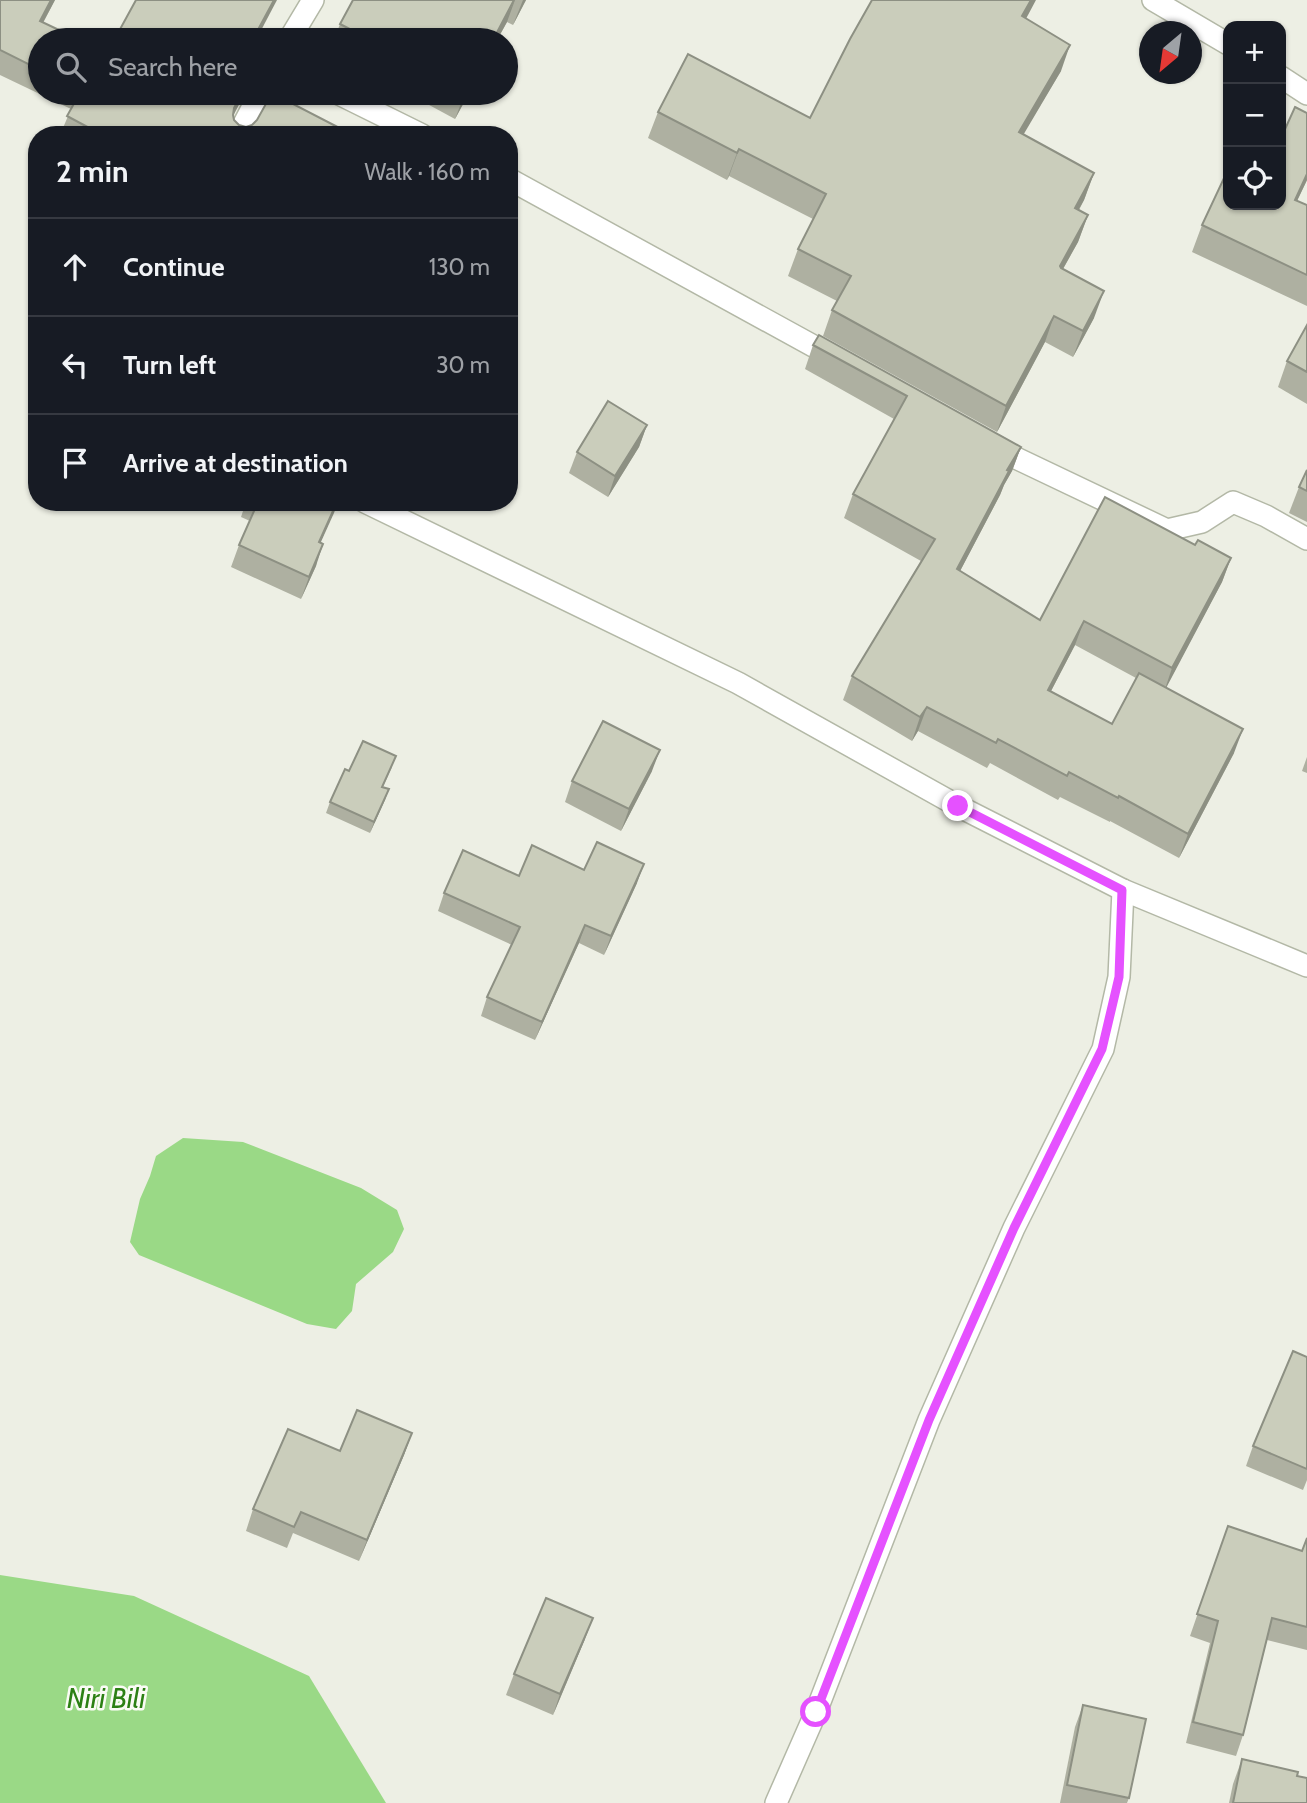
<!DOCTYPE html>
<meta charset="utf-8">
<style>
body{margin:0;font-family:Cabin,sans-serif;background:#20242c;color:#f1f3f6}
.controls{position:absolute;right:21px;top:21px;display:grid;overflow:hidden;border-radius:14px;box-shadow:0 2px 5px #0004}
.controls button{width:63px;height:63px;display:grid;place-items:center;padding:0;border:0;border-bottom:2px solid #363941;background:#171b24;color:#f1f3f6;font:35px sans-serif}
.compass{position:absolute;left:1139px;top:21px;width:63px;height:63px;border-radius:50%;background:#171b24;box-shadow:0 2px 5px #0004;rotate:209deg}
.stop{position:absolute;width:21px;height:21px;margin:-16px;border:5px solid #e551ff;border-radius:50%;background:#fff}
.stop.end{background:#e551ff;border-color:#fff;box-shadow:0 2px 7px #0008}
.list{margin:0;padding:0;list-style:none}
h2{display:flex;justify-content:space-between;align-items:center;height:91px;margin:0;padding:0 28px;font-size:30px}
h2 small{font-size:23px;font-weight:400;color:#9ea1a6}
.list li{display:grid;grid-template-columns:46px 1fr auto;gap:21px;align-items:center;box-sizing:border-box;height:98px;padding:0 28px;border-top:2px solid #363941}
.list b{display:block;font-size:26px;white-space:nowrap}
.list em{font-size:23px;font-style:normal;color:#9ea1a6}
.icon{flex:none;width:38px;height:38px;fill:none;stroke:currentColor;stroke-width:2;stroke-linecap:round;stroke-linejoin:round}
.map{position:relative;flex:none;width:1307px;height:1803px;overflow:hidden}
.search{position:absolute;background:#171b24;box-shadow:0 2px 5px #0004;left:28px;top:28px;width:490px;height:77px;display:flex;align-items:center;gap:18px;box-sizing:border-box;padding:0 24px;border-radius:38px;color:#9ea1a6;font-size:26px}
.panel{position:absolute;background:#171b24;box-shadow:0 2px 5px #0004;left:28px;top:126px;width:490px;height:385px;border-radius:28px}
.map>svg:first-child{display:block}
.water{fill:#9ad986}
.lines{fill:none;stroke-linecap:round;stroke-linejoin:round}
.minor-casing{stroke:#b3b8a6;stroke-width:24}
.minor{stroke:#fff;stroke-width:21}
.wall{fill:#aeb0a1;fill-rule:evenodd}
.shaded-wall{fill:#8d9083}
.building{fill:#cacdbb;stroke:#8d9083;stroke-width:2}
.route{stroke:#e551ff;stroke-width:9}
.labels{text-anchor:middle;stroke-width:5;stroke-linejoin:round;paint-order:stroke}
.water-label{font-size:28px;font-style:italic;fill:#2c8014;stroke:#fafbf5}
</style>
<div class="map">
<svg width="1307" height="1803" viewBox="0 0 1307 1803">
<rect width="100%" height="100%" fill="#edefe4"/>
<g class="water">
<polygon points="183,1138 243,1142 361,1188 397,1210 404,1229 393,1252 356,1284 352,1311 336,1329 307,1324 139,1255 130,1242 140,1199 150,1176 156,1156"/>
<polygon points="0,1575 134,1596 309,1676 386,1803 0,1803"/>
</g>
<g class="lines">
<defs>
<g id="minor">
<polyline points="1153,0 1228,44"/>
<polyline points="289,40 313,0"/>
<polyline points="1281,77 1307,94"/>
<polyline points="337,93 422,135"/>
<polyline points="238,135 260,93"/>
<polyline points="509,179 837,359"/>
<polyline points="994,445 1018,459 1167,530 1202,522 1233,502 1266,516 1307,539"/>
<polyline points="365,502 738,683 958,806 1123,890 1307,966"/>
<polyline points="776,1803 816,1712 929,1420 1014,1228 1103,1049 1119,977 1123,890"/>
</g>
</defs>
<use href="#minor" class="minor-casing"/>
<use href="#minor" class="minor"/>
</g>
<g class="wall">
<polygon points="0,0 55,0 43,23 40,40 40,93 245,93 233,116 234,120 239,125 246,127 353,135 60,135 71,109 0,75"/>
<polygon points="353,0 526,0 513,25 507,22 497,40 334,40 340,24"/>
<polygon points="1026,18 1061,71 1023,134 1094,173 1084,200 1079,210 1088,215 1078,242 1063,269 1094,318 1073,357 1045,342 997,432 823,336 832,310 837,301 788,276 798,249 813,219 729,176 727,180 648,138 658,112 810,118"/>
<polygon points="407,93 469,93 455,119"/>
<polygon points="1307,113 1307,180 1297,201 1307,205 1307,306 1192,252 1202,225 1281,205"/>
<polygon points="1307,325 1307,404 1278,387 1287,361"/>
<path d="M 813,345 L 1021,447 L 1012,471 L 1004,485 L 1000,495 L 960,571 L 1040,620 L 1195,545 L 1231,558 L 1222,582 L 1166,687 L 1234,753 L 1179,858 L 1110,821 L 1110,822 L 1060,797 L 1058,800 L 990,763 L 987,768 L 918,731 L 912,741 L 843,700 L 852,676 L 921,561 L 844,518 L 853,494 L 894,419 L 805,369 ZM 1075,645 L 1136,678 L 1112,724 L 1051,691 Z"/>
<polygon points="647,425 639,447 608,497 569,473 577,452"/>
<polygon points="1307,470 1307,522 1289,513 1299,487"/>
<polygon points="246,502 338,502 320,543 316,566 301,599 231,567 239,545 250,521 241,517"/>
<polygon points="1307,757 1307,773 1302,771"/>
<polygon points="392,767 383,787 389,789 370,833 326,813 330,802 349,771"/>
<polygon points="652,771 621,831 565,802 572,781"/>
<polygon points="584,870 637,883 604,955 579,943 535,1040 481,1016 487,997 512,945 438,911 444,893 519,876"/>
<polygon points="1307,1357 1307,1480 1303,1490 1246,1466 1253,1446"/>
<polygon points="412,1433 404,1455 359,1561 293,1533 287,1548 246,1531 253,1509 340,1451"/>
<polygon points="1228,1526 1302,1551 1307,1537 1307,1650 1267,1640 1243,1735 1236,1756 1186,1743 1210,1643 1190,1636"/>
<polygon points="585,1639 553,1715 506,1695 514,1674"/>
<polygon points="1083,1705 1129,1798 1127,1803 1060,1803 1075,1727"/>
<polygon points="1242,1759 1297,1776 1307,1803 1229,1803 1233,1784"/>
</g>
<g class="shaded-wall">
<polygon points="51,0 55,0 32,43 40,21"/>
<polygon points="274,0 277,0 256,40 253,40"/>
<polygon points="515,0 507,22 497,40 493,40"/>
<polygon points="523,0 526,0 513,25"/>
<polygon points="1031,0 1036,0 1013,43 1022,16"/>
<polygon points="1070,45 1061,71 1009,159 1019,132"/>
<polygon points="242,93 245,93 226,129 234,108"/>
<polygon points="465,93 469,93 455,119"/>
<polygon points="739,149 729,176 727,180 737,153"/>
<polygon points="1094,173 1084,200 1065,234 1075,208"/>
<polygon points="1307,174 1307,180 1285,226 1295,200"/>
<polygon points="1088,215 1078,242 1050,292 1060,266"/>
<polygon points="1104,291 1094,318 1073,357 1083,331"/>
<polygon points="1054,316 1045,342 997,432 1006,406"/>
<polygon points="647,425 639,447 608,497 615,476"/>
<polygon points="1021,447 1012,471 1004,485 1000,495 948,594 957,569 1007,470"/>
<polygon points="337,502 338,502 334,513 311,564 319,542"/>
<polygon points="323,544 316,566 301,599 309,577"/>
<polygon points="1231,558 1222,582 1164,692 1172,668"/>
<polygon points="1084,621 1075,645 1039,714 1048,690"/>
<polygon points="927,707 918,731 912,741 920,717"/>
<polygon points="1243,729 1234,753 1179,858 1188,834"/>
<polygon points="660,750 652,771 621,831 629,809"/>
<polygon points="389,789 385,800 370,833 374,822"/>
<polygon points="644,864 637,883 604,955 611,936"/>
<polygon points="585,925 579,943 535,1040 542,1022"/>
<polygon points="412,1433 404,1455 359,1561 367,1540"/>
<polygon points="593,1618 585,1639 553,1715 560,1694"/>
</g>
<g class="building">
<polygon points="0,0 51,0 40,21 80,40 40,40 40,70 0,50"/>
<polygon points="136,0 274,0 254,37 260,40 107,40 112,30 118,33"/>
<polygon points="353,0 514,0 493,40 371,40 340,24"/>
<polygon points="872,0 1031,0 1022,16 1070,45 1019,132 1094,173 1075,208 1088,215 1060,266 1061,268 1104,291 1083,331 1054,316 1006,406 832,310 851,276 798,249 826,194 739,149 737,153 658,112 688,54 810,118 850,39"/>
<polygon points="80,93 242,93 234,108 233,115 234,120 239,125 246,127 252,125 257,120 272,93 353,135 96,135 97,132 67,116"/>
<polygon points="1295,107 1307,113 1307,174 1295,200 1307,205 1307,275 1202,225 1224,178 1228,180 1228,205 1281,205 1281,138"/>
<polygon points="1307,325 1307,372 1287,361"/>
<polygon points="819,335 1021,447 1007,470 1009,471 957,569 1040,620 1105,497 1195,545 1198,540 1231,558 1172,668 1084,621 1048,690 1112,724 1139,673 1243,729 1188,834 1119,796 1118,798 1069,772 1067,776 998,739 996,743 927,707 920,717 852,676 935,539 853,494 907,396 813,345"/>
<polygon points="608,401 647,425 615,476 577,452"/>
<polygon points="1307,470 1307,491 1299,487"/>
<polygon points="258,502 337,502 319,542 323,544 309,577 239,545"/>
<polygon points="603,721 660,750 629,809 572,781"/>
<polygon points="363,741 396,756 382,787 389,789 374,822 330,802 345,769 349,771"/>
<polygon points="597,842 644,864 611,936 585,925 542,1022 487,997 520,927 444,893 463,850 519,876 532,845 584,870"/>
<polygon points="1293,1351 1307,1357 1307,1469 1253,1446"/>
<polygon points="357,1410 412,1433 367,1540 301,1512 294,1527 253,1509 288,1429 340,1451"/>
<polygon points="1228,1526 1302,1551 1307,1538 1307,1627 1272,1618 1243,1735 1193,1722 1218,1621 1197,1614"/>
<polygon points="546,1598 593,1618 560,1694 514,1674"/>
<polygon points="1083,1705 1146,1719 1129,1798 1067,1785"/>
<polygon points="1242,1759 1298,1772 1297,1776 1307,1778 1307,1803 1233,1803"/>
</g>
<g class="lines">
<polyline class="route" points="816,1712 929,1420 1014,1228 1102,1049 1119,977 1122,890 958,806"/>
</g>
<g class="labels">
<g class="water-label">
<text x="106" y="1708">Niri Bili</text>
</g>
</g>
</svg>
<div class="controls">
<button>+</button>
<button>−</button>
<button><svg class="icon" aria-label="locate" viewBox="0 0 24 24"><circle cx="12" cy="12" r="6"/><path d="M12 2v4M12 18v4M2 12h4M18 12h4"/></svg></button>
</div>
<svg class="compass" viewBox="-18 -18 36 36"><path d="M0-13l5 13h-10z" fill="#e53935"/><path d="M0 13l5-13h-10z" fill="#9ea1a6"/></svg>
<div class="stop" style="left:816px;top:1712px"></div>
<div class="stop end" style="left:958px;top:806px"></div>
<div class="search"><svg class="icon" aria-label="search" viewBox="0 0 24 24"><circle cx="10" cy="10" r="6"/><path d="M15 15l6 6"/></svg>Search here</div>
<section class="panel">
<h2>2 min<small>Walk · 160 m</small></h2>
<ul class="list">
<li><svg class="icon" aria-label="ahead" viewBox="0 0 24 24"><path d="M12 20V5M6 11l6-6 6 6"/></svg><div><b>Continue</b></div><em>130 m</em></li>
<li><svg class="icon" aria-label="left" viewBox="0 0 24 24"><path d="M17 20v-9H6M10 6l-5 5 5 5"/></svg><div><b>Turn left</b></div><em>30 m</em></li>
<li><svg class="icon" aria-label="arrive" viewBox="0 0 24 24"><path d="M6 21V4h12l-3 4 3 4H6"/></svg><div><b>Arrive at destination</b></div></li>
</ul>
</section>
</div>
